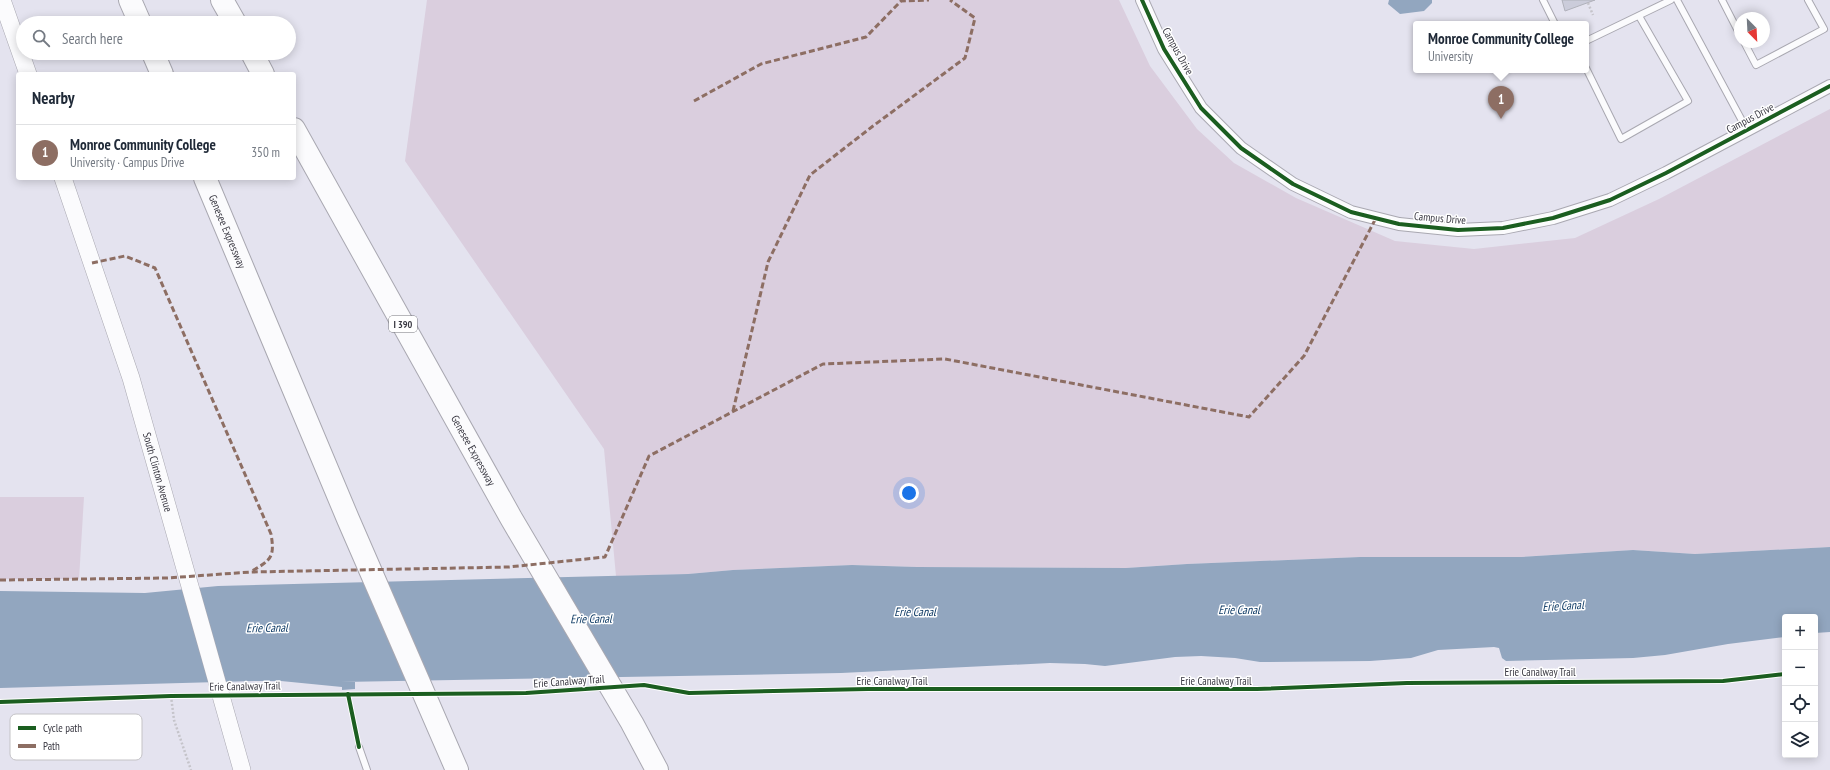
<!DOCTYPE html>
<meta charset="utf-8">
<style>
body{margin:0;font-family:"PT Sans Narrow",sans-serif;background:#f6f6f7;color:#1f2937}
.controls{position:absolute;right:12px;bottom:12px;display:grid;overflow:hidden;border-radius:4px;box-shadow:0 2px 10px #0003}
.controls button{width:36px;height:36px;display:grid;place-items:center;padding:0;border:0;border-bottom:1px solid #e0e1e3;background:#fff;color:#1f2937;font:20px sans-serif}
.compass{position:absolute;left:1734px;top:12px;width:36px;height:36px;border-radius:50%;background:#fff;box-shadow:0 2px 10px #0003;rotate:156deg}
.you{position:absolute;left:909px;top:493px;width:14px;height:14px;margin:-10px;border:3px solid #fff;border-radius:50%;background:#1a73e8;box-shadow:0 0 0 6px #1a73e833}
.badge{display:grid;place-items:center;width:26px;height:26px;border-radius:50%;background:#75747f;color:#fff;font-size:13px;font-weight:700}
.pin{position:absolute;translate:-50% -33px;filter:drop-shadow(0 1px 2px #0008)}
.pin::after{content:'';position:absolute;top:21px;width:14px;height:12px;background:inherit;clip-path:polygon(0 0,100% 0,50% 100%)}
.popup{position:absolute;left:1413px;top:21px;width:176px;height:52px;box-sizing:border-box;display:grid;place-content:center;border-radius:4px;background:#fff;filter:drop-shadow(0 1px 3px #0005);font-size:13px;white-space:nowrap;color:#747a83}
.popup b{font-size:15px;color:#1f2937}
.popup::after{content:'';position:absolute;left:50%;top:100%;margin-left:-8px;border:8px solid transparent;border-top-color:#fff}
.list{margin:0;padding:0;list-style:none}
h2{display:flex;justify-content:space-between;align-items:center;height:52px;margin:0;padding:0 16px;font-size:17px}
h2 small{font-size:13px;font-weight:400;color:#747a83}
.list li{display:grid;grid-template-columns:26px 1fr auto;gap:12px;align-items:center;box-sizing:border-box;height:56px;padding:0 16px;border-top:1px solid #e0e1e3}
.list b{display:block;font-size:15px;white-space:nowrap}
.list p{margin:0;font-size:13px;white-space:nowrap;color:#747a83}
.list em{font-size:13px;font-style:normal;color:#747a83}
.icon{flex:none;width:22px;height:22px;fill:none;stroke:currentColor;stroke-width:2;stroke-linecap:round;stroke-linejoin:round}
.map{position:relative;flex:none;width:1830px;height:770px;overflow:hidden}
.search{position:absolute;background:#fff;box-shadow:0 2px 10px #0003;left:16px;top:16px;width:280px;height:44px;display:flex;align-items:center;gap:10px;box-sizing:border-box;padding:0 14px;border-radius:22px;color:#747a83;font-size:15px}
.panel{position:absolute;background:#fff;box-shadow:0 2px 10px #0003;left:16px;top:72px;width:280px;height:108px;border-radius:4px}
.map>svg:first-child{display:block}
.green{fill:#dacede}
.water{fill:#92a6bf}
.building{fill:#cbccda;stroke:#b0b1ba;filter:url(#shadow)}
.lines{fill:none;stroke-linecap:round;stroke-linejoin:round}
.lane-casing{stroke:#a9a8b1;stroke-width:8}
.street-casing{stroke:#a9a8b1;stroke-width:14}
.secondary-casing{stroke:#a9a8b1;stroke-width:18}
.highway-casing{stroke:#a9a8b1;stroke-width:24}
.path{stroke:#c5c4ca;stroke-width:2.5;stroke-dasharray:2 2;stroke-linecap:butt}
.lane{stroke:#fbfbfd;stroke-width:6}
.street{stroke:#fbfbfd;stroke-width:12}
.secondary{stroke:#fbfbfd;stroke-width:17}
.highway{stroke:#fbfbfd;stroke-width:22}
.quiet{stroke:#8d6e63;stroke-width:3;stroke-dasharray:6 3;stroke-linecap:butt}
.cycleway-casing{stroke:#fff;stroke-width:6}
.cycleway{stroke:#1b5e20;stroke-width:4}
.labels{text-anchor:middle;stroke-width:3;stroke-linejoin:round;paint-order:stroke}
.shield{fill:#fff;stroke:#74747b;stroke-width:1}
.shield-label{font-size:10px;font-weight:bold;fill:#393842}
.street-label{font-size:11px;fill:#393842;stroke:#fff}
.water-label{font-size:12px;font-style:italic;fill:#0f3b65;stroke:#fff}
.key{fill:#fff;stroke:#c4c3c6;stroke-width:1}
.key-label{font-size:11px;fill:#393842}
</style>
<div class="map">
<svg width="1830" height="770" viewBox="0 0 1830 770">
<defs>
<filter id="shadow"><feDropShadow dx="3.5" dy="-3.5" stdDeviation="0" flood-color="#0004"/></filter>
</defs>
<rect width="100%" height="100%" fill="#e4e3ef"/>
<g class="green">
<polygon points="427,0 1119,0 1150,66 1197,129 1234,163 1296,198 1395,241 1474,249 1575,238 1659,199 1830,109 1830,547 1695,554 1633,550 1522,557 1360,557 1187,564 1126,568 917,567 852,565 733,570 688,574 616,576 604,449 405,161"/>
<polygon points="0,497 84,497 79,579 0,579"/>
</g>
<g class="water">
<polygon points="1389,0 1432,0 1432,3 1424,11 1400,14 1388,4"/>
<polygon points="1830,547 1830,632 1815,633 1815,617 1785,617 1785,637 1728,644 1665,655 1633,658 1506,661 1502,658 1499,648 1494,647 1438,650 1411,658 1370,661 1260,662 1235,658 1201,656 1175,657 1105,666 1085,664 1050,663 841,673 341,682 355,682 355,689 342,690 342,687 281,681 255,681 0,688 0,591 145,593 218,586 688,574 733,570 852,565 917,567 1126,568 1187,564 1360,557 1522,557 1633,550 1695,554"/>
</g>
<polygon class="building" points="1562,0 1595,0 1565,11"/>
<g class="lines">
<defs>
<g id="lane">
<polyline points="1543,0 1555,24"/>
<polyline points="1677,0 1747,130"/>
<polyline points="1722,0 1740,35"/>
<polyline points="1586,41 1671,0"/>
<polyline points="1744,42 1756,65 1824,29 1808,0"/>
<polyline points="1586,68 1621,139 1688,101 1639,16"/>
<polyline points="359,747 367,770"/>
</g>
<polyline id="street" points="1142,0 1164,49 1201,108 1241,148 1293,184 1351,212 1399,224 1458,230 1503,228 1553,218 1610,200 1666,173 1830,86"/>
<g id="secondary">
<polyline points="2,0 28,74"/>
<path id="s1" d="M 63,178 L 131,378 L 242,770"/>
</g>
<g id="highway">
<polyline points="130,0 140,23"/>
<polyline points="222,0 235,23"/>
<polyline points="153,53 162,74"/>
<polyline points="252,53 263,74"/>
<path id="s2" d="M 294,129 L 511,518 L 632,723 L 657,770"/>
<path id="s3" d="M 205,178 L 348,519 L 457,770"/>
</g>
</defs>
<use href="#lane" class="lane-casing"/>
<use href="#street" class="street-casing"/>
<use href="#secondary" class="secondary-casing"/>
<use href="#highway" class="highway-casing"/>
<g class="path">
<polyline points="1588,3 1593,15"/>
<polyline points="171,696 174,720 191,770"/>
</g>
<use href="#lane" class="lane"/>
<use href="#street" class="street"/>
<use href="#secondary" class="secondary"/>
<use href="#highway" class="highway"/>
<g class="quiet">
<polyline points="694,101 761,64 866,37 901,1 929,0"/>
<path d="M 92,263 L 125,256 L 155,268 L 271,534 C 275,557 271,560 252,571"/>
<polyline points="733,411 768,262 810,175 873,126 965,58 975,18 950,0"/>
<polyline points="0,580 167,578 251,572 509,567 605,557 649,456 823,364 945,359 1249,417 1304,356 1376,218"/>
</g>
<defs>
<g id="cycleway">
<polyline points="1142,0 1164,49 1201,108 1241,148 1293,184 1351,212 1399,224 1458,230 1503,228 1553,218 1610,200 1666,173 1830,86"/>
<polyline points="348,694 359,747"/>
<polyline points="0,702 171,696 526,693 644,685 689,693 868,689 1257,689 1407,683 1723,681 1785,674"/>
</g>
</defs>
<use href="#cycleway" class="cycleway-casing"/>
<use href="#cycleway" class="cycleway"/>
</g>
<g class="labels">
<rect class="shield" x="389" y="316" width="28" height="16" rx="3"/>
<g class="shield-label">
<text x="403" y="328">I 390</text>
</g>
<g class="street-label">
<text transform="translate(1178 51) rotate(61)" y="4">Campus Drive</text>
<text transform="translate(1750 118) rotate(-28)" y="4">Campus Drive</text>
<text transform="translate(1440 218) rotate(5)" y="4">Campus Drive</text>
<text dy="4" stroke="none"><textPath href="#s3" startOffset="58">Genesee Expressway</textPath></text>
<text dy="4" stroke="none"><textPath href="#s2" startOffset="368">Genesee Expressway</textPath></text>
<text dy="4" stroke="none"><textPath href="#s1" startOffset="309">South Clinton Avenue</textPath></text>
<text x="1540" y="676">Erie Canalway Trail</text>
<text transform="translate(569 681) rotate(-4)" y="4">Erie Canalway Trail</text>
<text x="892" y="685">Erie Canalway Trail</text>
<text x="1216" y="685">Erie Canalway Trail</text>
<text transform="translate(245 686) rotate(-1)" y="4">Erie Canalway Trail</text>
</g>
<g class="water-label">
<text transform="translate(1563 606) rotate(-3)" y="4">Erie Canal</text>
<text x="1239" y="614">Erie Canal</text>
<text x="915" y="616">Erie Canal</text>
<text transform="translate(591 619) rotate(-1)" y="4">Erie Canal</text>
<text transform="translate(267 628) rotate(-1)" y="4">Erie Canal</text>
</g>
</g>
<rect x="10" y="714" width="132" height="46" rx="6" class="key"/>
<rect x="18" y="726" width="18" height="4" fill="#1b5e20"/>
<rect x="18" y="744" width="18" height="4" fill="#8d6e63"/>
<g class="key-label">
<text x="43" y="732">Cycle path</text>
<text x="43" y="750">Path</text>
</g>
</svg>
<div class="controls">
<button>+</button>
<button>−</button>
<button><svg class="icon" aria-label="locate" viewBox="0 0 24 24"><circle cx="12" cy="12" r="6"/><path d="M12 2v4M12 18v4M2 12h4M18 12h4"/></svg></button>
<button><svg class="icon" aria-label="layers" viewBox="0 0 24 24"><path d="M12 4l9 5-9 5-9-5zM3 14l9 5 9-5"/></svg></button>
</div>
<svg class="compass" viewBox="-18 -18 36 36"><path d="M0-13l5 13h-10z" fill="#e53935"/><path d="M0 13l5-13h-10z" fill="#747a83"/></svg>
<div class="you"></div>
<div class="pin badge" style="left:1501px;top:119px;background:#8d6e63">1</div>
<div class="popup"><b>Monroe Community College</b>University</div>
<div class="search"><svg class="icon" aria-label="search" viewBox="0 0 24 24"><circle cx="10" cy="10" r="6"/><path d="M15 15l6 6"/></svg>Search here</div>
<section class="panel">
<h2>Nearby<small></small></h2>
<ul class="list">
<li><span class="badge" style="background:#8d6e63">1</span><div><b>Monroe Community College</b><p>University · Campus Drive</p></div><em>350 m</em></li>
</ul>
</section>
</div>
